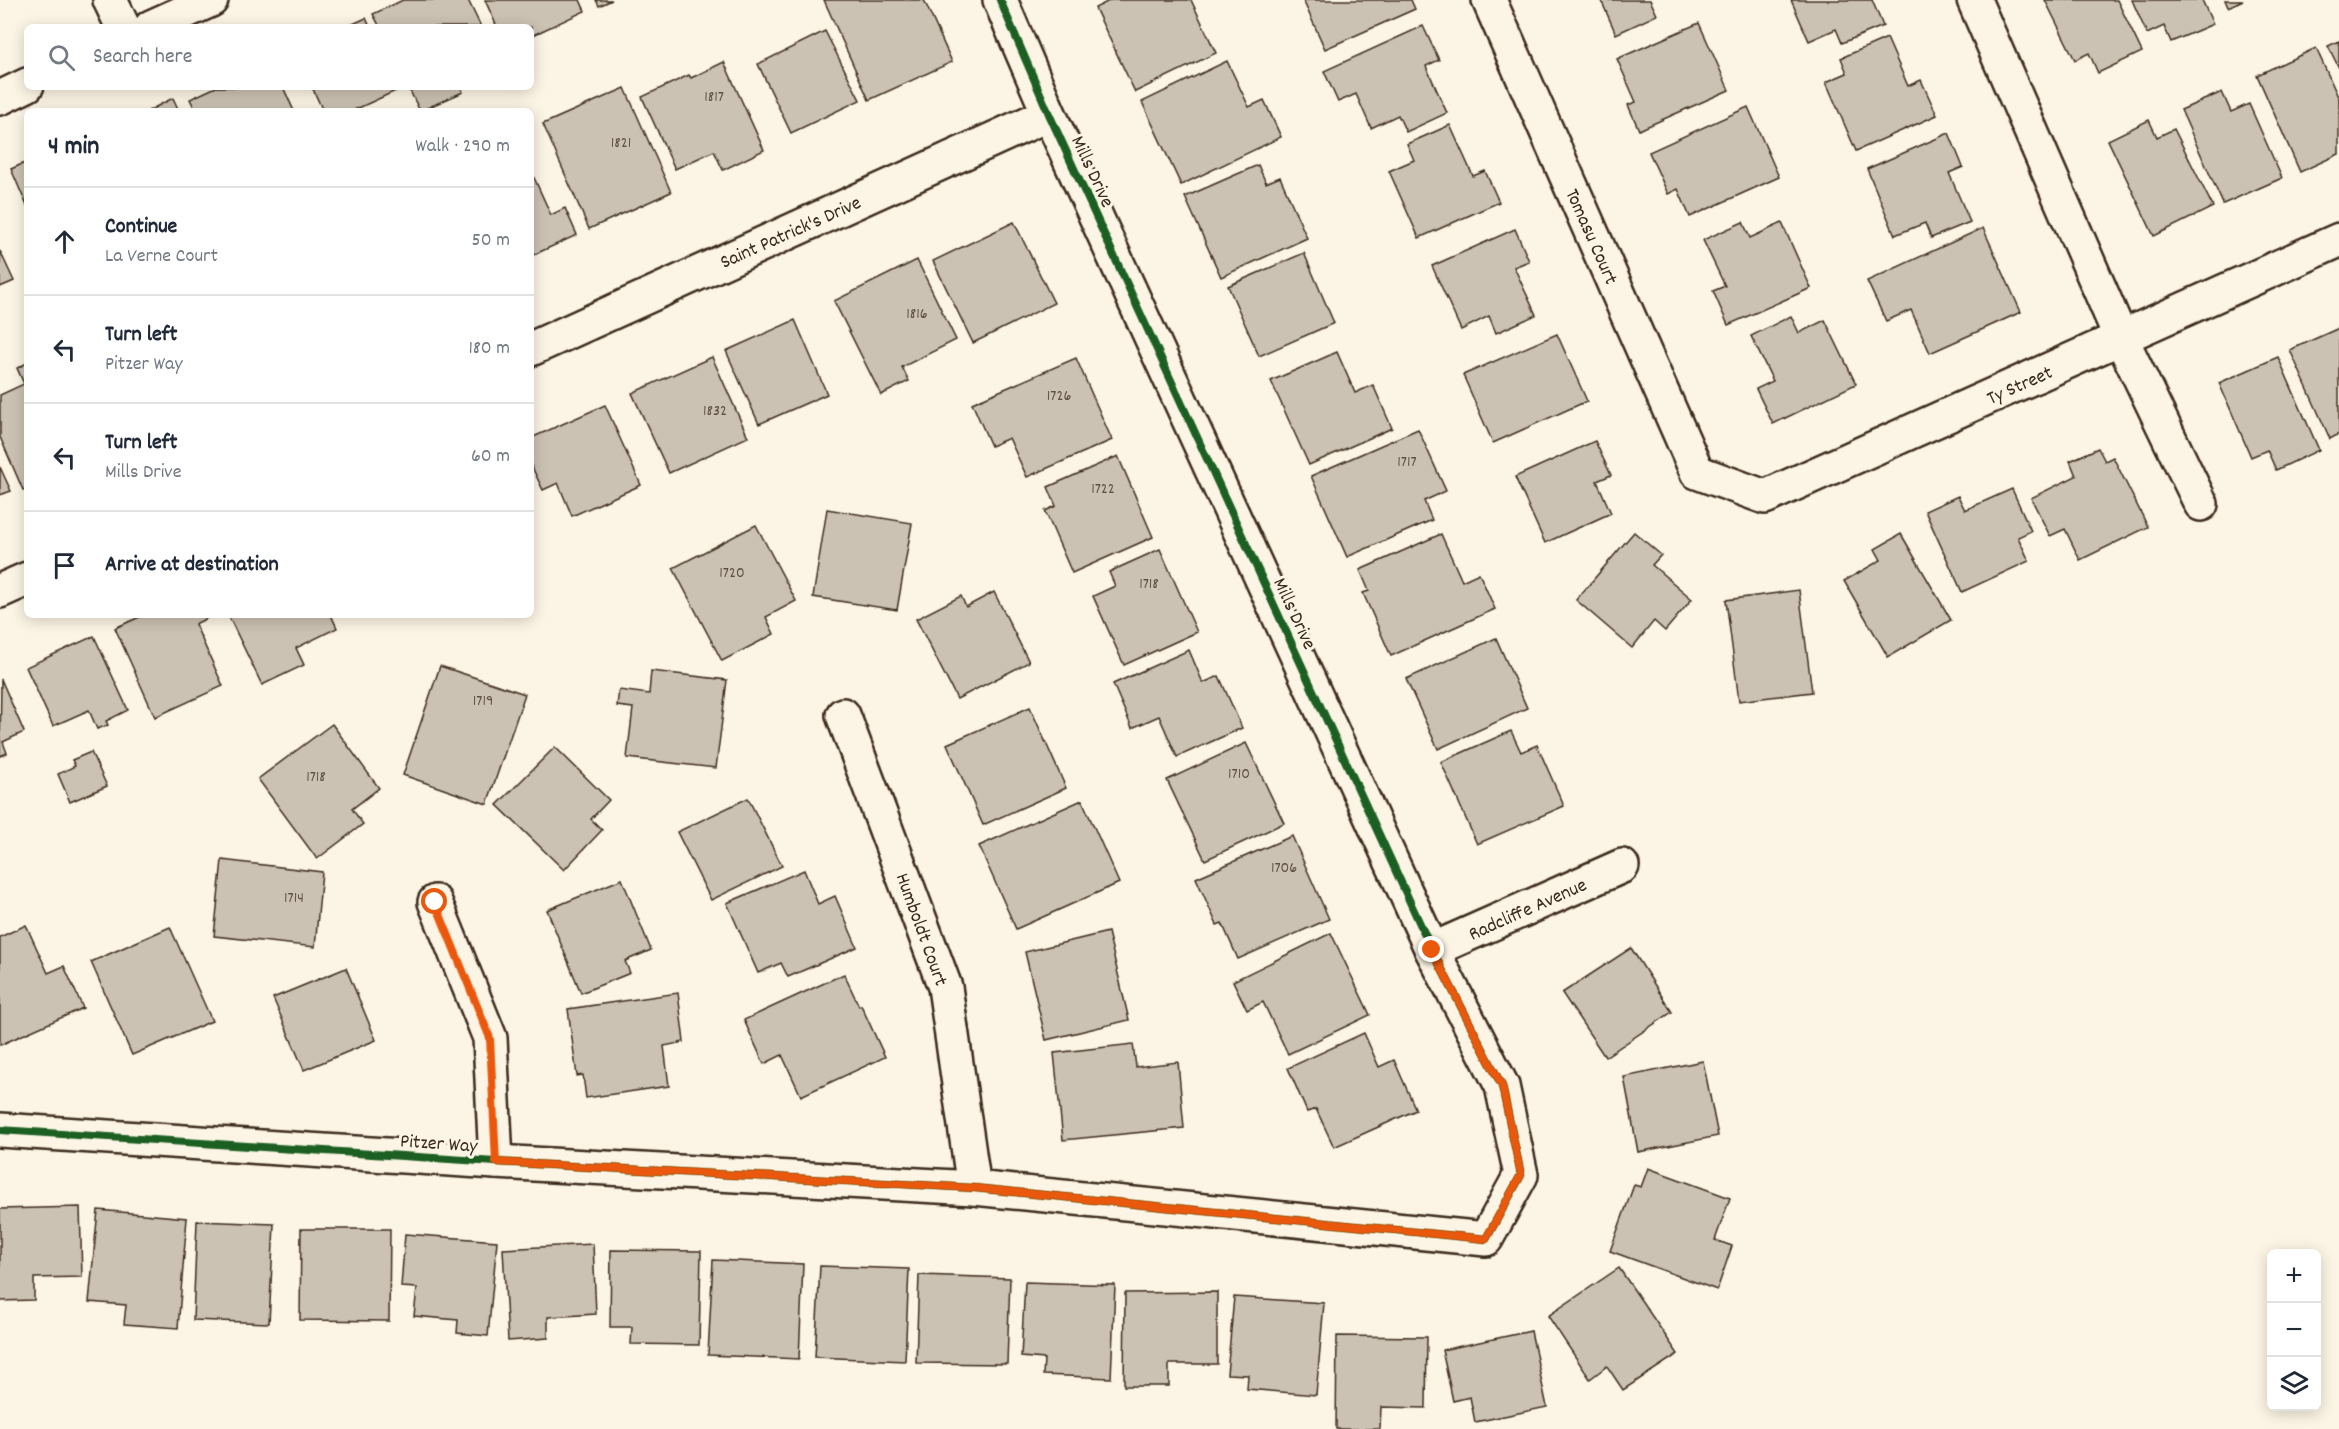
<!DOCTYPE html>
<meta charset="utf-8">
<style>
body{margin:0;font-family:Dekko,sans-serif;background:#f2f2f3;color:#1f2937}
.controls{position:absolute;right:18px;bottom:18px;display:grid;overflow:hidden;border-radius:9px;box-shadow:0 3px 15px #0003}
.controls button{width:54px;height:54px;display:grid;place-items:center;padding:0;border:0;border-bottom:2px solid #e0e1e3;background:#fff;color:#1f2937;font:30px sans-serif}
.stop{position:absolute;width:18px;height:18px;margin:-14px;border:4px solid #ea580c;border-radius:50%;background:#fff}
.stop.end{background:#ea580c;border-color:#fff;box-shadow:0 2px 6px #0008}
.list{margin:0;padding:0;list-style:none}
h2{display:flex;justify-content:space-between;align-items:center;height:78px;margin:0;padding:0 24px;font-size:26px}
h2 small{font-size:20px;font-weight:400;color:#747a83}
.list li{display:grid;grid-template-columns:39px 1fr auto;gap:18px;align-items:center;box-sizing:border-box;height:108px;padding:0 24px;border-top:2px solid #e0e1e3}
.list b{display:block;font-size:22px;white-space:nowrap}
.list p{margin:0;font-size:20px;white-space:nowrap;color:#747a83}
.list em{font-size:20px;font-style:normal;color:#747a83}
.icon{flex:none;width:33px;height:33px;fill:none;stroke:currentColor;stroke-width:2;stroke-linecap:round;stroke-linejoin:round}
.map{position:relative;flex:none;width:2339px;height:1429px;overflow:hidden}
.search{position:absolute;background:#fff;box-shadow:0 3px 15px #0003;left:24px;top:24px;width:510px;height:66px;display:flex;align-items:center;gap:15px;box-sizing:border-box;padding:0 21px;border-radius:9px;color:#747a83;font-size:22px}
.panel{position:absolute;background:#fff;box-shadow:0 3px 15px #0003;left:24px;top:108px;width:510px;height:510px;border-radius:9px}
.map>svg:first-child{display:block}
.building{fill:#ccc2b3;stroke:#3b2a1e;stroke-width:1.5}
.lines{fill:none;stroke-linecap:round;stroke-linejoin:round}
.minor-casing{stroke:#3b2a1e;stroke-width:38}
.minor{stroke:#fcf5e5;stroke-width:33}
.cycleway-casing{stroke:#fcf5e5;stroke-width:11}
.cycleway{stroke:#1b5e20;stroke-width:8}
.route{stroke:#ea580c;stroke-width:8}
.labels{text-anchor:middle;stroke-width:6;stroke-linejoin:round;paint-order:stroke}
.number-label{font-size:16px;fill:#5f5043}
.street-label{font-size:20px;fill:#3b2a1e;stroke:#fcf5e5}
</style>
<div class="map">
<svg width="2339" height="1429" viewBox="0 0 2339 1429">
<rect width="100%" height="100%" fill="#fcf5e5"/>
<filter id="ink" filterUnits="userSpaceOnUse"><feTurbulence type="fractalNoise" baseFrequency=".0167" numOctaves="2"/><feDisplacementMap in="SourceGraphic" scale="12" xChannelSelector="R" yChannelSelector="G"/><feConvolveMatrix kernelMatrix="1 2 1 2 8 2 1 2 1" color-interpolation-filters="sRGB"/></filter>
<g filter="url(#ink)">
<g class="building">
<polygon points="403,0 468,0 481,27 380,27 373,14"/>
<polygon points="485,0 580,0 585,11 531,36 531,27 497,27"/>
<polygon points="596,0 612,0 599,6"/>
<polygon points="824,0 924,0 952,62 869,100"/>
<polygon points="1111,0 1191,0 1216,53 1135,92 1095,8"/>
<polygon points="1303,0 1411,0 1415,9 1325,49"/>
<polygon points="1601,0 1650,0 1657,15 1616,34"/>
<polygon points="1791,0 1872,0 1883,26 1842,43 1836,29 1809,41"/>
<polygon points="2045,0 2117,0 2142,52 2098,73 2089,53 2075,60"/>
<polygon points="2132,0 2202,0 2213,24 2171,42 2164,26 2147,34"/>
<polygon points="2225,0 2243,0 2228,7"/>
<polygon points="366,18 370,27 346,27"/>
<polygon points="1699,23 1729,90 1639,130 1628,105 1636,102 1617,59"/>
<polygon points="1423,26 1439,60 1426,66 1447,113 1406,132 1398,115 1371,128 1356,94 1338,102 1324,71"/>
<polygon points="825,31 860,100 791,133 758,64"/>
<polygon points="1887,38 1908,86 1921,80 1937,115 1856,151 1826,82 1847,73 1841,58"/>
<polygon points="2339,41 2339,68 2328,46"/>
<polygon points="2316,48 2339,99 2339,154 2300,172 2257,75"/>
<polygon points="1227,61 1249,107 1264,100 1281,137 1181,185 1142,102"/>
<polygon points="724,62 764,150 723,170 714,151 675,169 642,97 689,75 691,78"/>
<polygon points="216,87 283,87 294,111 196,111 190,99"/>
<polygon points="312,87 396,87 398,90 352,111 323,111"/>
<polygon points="408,87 461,87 463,92 420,111"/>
<polygon points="625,88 671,192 589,229 543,124"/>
<polygon points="2222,92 2231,112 2249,104 2282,178 2223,204 2181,110"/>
<polygon points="173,98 179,111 148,111"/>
<polygon points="1748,107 1779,177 1690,217 1678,189 1668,194 1649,152"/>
<polygon points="2149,120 2157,137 2174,129 2213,207 2154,236 2108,140"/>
<polygon points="1450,125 1473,176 1485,171 1499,202 1419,238 1389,171 1414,160 1407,144"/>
<polygon points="1949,133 1963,167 1949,173 1970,222 1931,238 1925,223 1895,235 1867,169"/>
<polygon points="27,162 27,206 11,169"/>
<polygon points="1258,165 1266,183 1280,177 1307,238 1221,277 1185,197"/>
<polygon points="531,171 551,215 565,208 577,235 531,256"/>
<polygon points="1014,222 1054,303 973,343 933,261"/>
<polygon points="1743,222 1750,238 1782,223 1811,288 1728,325 1713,291 1725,286 1703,240"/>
<polygon points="1983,228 2021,312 1930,353 1911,310 1886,321 1867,281"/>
<polygon points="1515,229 1529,261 1514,267 1536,315 1496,333 1489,316 1461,330 1432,266"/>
<polygon points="0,251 14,281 0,287"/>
<polygon points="1304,253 1334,323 1259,356 1228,286"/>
<polygon points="917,260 956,340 902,367 909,381 881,395 834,301"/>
<polygon points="1791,316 1799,333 1825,320 1856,384 1773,424 1756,389 1773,381 1751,336"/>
<polygon points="795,320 827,394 759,424 726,351"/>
<polygon points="2339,328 2339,434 2330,439 2290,350"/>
<polygon points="1557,334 1587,401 1493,443 1463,375"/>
<polygon points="1337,352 1355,393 1373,385 1392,428 1309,465 1271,381"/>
<polygon points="712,357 748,437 669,473 632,393"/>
<polygon points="2278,357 2319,450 2276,470 2267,450 2251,457 2219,383"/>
<polygon points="1076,358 1112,440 1027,477 1009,438 991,446 972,403"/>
<polygon points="27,363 27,488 23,490 0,437 0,395 24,384 17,368"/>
<polygon points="605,405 641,485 572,516 558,483 543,490 531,465 531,438"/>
<polygon points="1418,429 1446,491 1424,501 1432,520 1347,557 1311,476"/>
<polygon points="1595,441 1611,475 1597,481 1611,513 1545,543 1515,477"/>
<polygon points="2098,448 2105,461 2113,457 2148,527 2080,560 2065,529 2050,536 2031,498 2076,476 2070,461"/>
<polygon points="1118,456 1153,537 1072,573 1045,511 1056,506 1048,487"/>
<polygon points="0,467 11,491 0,495"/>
<polygon points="2012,489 2031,531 2018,537 2029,561 1962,592 1925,511 1958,496 1965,510"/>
<polygon points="827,509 912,523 897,610 813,597"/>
<polygon points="756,525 796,601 766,617 774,634 722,661 673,568"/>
<polygon points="1634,532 1661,555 1652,565 1692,599 1665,631 1654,621 1632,648 1576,600"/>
<polygon points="1441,534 1462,581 1479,573 1495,609 1391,656 1363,593 1369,591 1360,570"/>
<polygon points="1901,534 1951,620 1888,657 1844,581 1881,560 1875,549"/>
<polygon points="1160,549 1197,632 1124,665 1093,596 1115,586 1109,572"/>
<polygon points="1799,590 1812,692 1739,701 1726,600"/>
<polygon points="994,592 1029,662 957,699 916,619 961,596 966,607"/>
<polygon points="144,615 206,615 207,618 195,624 223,686 155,717 115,628"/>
<polygon points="228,615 331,615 337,628 296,648 304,665 262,685"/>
<polygon points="94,636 128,710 106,721 108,725 97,729 89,710 53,726 26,667"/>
<polygon points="1496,638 1527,708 1438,749 1406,679"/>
<polygon points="1189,650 1203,683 1219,676 1242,728 1177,757 1159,716 1132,728 1113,684"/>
<polygon points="440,666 525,694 487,804 403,775"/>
<polygon points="651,671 727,680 716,768 627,758 633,708 617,706 619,690 649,694"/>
<polygon points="1,679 24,732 3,742 7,753 0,756"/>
<polygon points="1030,707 1066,788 983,825 947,744"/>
<polygon points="332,724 379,788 352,809 363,824 317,859 258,779"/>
<polygon points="1511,731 1521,752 1537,745 1564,806 1477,844 1441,762"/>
<polygon points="1246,743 1284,823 1205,860 1167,780"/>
<polygon points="555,747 609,800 591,819 602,830 564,870 497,805"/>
<polygon points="91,752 107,786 70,802 58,774 75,766 72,760"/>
<polygon points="748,798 782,866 711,900 677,832"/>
<polygon points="1082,800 1119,883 1016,929 979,846"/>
<polygon points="1292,836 1329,919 1238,959 1222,923 1217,925 1196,878"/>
<polygon points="222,860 322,872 315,947 214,936"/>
<polygon points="804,870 818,904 835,896 857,947 788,977 781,963 758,973 727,903"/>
<polygon points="622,879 651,950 625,961 630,973 581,993 547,910"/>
<polygon points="26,925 48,973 64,966 83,1008 0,1045 0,937"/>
<polygon points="170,927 212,1021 132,1055 91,962"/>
<polygon points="1108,932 1129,1020 1046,1040 1025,952"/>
<polygon points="1331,933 1370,1015 1288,1054 1263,1002 1247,1010 1233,981"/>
<polygon points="1631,948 1672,1012 1605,1057 1562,993"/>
<polygon points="346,968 376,1040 304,1070 273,998"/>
<polygon points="844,974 859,1006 861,1005 885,1057 801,1096 782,1055 764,1064 744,1020"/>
<polygon points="678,993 684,1042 664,1046 669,1086 586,1098 583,1075 577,1076 568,1009"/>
<polygon points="1364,1033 1379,1067 1394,1060 1416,1110 1334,1147 1316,1109 1307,1112 1288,1068"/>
<polygon points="1133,1044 1136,1067 1178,1062 1184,1128 1063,1140 1054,1053"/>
<polygon points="1703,1061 1718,1136 1638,1152 1624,1077"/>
<polygon points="1648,1168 1730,1198 1715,1240 1732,1246 1717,1290 1610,1251 1634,1185 1641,1187"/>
<polygon points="80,1207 82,1277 34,1278 34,1300 0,1301 0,1209"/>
<polygon points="98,1210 187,1218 178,1328 124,1324 126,1305 89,1302"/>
<polygon points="197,1221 274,1224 269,1323 193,1320"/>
<polygon points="301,1229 390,1229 389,1321 300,1320"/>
<polygon points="405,1234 497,1241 488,1336 457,1333 458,1320 414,1316 417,1288 401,1287"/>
<polygon points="593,1244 596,1314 548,1317 548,1338 508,1341 503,1249"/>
<polygon points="611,1250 701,1251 699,1345 631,1344 632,1327 610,1327"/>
<polygon points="713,1260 803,1264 799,1359 708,1355"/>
<polygon points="820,1266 909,1269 905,1361 815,1357"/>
<polygon points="1619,1268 1678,1354 1623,1390 1607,1366 1590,1379 1548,1316"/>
<polygon points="919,1275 1010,1278 1007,1364 916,1363"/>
<polygon points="1025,1282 1115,1285 1111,1378 1043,1375 1044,1359 1021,1357"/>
<polygon points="1217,1292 1217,1364 1169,1364 1169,1386 1124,1386 1125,1293"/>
<polygon points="1234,1297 1324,1303 1316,1395 1247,1389 1248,1375 1227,1374"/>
<polygon points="1531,1331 1547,1407 1475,1422 1470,1397 1453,1401 1442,1350"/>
<polygon points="1337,1336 1427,1337 1426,1408 1381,1407 1380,1429 1336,1429"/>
</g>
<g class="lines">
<defs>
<g id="minor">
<polyline points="110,0 123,27"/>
<polyline points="1489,0 1697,472 1765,497 2339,240"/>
<polyline points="1974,0 2121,338 2201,504"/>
<polyline points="151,27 211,0"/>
<polyline points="0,98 27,85"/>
<polyline points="531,349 1049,114"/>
<polyline points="0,591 27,579"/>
<polyline points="843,715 945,987 974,1188"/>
<polyline points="435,902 490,1038 496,1162"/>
<polyline points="1432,950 1622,866"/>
<polyline points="0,1130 496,1162 974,1188 1486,1239 1521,1175 1502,1086 1432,950 1049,114 1000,0"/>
</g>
</defs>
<use href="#minor" class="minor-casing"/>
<use href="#minor" class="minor"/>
<defs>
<polyline id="cycleway" points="0,1130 496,1162 974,1188 1486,1239 1521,1175 1502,1086 1432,950 1049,114 1000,0"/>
</defs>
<use href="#cycleway" class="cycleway-casing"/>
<use href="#cycleway" class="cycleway"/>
</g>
</g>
<g class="lines" filter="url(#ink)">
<polyline class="route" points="435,902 490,1038 496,1162 974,1188 1486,1239 1521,1175 1502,1086 1432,950"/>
</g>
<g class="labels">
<g class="number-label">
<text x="714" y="101">1817</text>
<text x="621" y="147">1821</text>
<text x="917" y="318">1816</text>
<text x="1059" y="400">1726</text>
<text x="715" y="415">1832</text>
<text x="1407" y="466">1717</text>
<text x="1103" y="493">1722</text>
<text x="732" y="577">1720</text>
<text x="1149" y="588">1718</text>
<text x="483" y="705">1719</text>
<text x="1239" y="778">1710</text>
<text x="316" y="781">1718</text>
<text x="1284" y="872">1706</text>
<text x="294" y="902">1714</text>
</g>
<g class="street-label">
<text transform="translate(1094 171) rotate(65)" y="7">Mills Drive</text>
<text transform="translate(790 231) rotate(-24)" y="7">Saint Patrick's Drive</text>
<text transform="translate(1593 236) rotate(66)" y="7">Tomasu Court</text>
<text transform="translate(2019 384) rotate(-24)" y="7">Ty Street</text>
<text transform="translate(1296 613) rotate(65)" y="7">Mills Drive</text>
<text transform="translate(1527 908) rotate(-24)" y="7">Radcliffe Avenue</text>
<text transform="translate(923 929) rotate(70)" y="7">Humboldt Court</text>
<text transform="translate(439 1142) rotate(4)" y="7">Pitzer Way</text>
</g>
</g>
</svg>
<div class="controls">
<button>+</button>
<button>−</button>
<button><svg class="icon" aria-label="layers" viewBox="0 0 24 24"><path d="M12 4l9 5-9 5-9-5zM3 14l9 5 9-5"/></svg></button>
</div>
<div class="stop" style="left:435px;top:902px"></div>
<div class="stop end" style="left:1432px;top:950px"></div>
<div class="search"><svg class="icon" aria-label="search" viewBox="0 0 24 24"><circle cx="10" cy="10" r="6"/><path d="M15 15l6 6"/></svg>Search here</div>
<section class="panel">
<h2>4 min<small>Walk · 290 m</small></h2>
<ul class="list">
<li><svg class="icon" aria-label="ahead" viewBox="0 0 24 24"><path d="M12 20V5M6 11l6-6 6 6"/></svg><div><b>Continue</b><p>La Verne Court</p></div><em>50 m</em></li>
<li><svg class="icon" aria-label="left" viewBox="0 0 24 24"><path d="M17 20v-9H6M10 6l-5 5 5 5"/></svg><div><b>Turn left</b><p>Pitzer Way</p></div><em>180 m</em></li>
<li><svg class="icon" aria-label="left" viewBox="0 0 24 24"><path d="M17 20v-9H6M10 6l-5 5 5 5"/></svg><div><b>Turn left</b><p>Mills Drive</p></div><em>60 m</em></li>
<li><svg class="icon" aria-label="arrive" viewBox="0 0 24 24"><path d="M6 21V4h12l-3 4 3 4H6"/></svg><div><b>Arrive at destination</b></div></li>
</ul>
</section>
</div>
